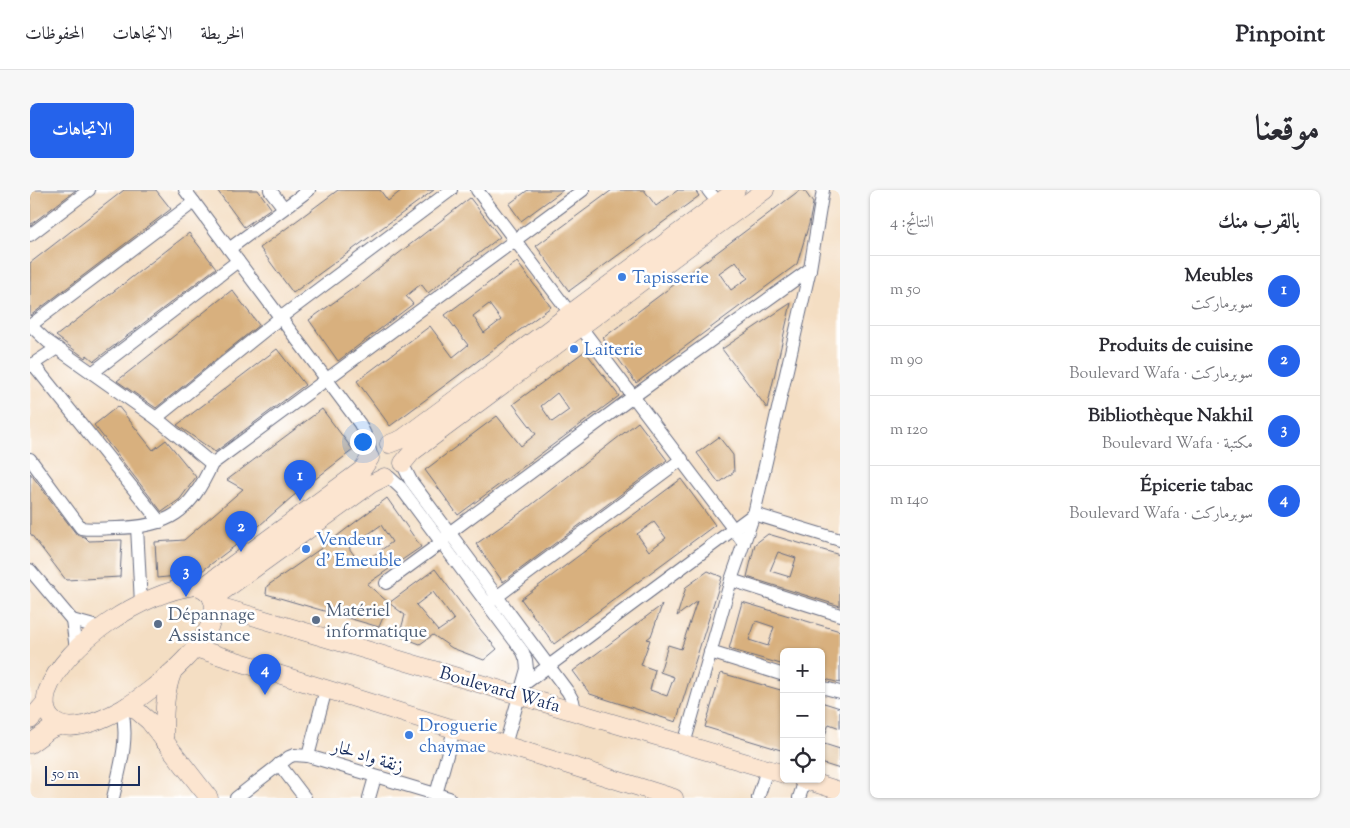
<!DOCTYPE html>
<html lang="ar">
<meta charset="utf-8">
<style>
body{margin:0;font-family:"Sorts Mill Goudy",Amiri,serif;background:#f7f7f7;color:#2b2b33;direction:rtl}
.controls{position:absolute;right:15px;bottom:15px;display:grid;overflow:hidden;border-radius:8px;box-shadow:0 1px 4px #0004}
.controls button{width:45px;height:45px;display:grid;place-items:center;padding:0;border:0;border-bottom:1px solid #e1e1e2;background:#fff;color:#2b2b33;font:25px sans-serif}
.scale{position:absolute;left:15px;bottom:12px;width:95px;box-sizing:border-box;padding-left:5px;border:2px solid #1b2f5e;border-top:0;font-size:14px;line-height:18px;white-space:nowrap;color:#1b2f5e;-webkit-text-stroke:4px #fff;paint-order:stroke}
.you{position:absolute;left:332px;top:251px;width:18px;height:18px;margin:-12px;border:4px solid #fff;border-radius:50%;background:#1a73e8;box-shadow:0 0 0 8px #1a73e833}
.badge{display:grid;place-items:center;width:32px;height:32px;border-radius:50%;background:#2563eb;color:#fff;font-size:16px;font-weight:700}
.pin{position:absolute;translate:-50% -41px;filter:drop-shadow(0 1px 2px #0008)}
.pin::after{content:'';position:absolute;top:26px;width:18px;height:15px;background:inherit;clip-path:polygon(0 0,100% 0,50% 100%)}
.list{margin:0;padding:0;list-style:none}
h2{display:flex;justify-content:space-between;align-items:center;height:65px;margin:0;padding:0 20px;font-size:21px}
h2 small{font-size:16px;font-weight:400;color:#7c7c81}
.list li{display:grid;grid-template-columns:32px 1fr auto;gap:15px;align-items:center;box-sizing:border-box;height:70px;padding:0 20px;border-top:1px solid #e1e1e2}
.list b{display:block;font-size:19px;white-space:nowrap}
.list p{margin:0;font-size:16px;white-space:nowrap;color:#7c7c81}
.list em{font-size:16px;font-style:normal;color:#7c7c81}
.icon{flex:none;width:28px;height:28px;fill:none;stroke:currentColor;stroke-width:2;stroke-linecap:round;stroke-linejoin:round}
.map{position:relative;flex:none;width:810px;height:608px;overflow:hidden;direction:ltr;border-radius:8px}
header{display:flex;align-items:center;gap:30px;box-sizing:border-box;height:70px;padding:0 25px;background:#fff;border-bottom:1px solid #e1e1e2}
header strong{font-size:24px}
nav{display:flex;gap:28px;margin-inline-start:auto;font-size:18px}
.intro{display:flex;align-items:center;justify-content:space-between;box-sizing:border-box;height:120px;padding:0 30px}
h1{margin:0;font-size:35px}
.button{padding:12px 22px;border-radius:8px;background:#2563eb;color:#fff;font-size:18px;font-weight:700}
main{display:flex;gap:30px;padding:0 30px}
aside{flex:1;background:#fff;border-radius:8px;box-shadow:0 1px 4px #0004}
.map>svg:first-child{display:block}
.building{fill:#d8b07e;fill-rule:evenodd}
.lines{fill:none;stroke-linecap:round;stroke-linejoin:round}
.street-casing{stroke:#676c81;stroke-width:14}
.secondary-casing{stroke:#676c81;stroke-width:19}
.street{stroke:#fff;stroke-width:12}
.secondary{stroke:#fce5d0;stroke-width:18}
.shop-dot{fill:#3f7fe0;stroke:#fff;stroke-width:2}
.service-dot{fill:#5c6f8a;stroke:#fff;stroke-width:2}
.labels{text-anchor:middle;stroke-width:5;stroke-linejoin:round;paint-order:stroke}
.shop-label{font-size:18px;fill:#366cbe;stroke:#fff;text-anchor:start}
.service-label{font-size:18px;fill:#4e5e75;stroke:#fff;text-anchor:start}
.street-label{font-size:18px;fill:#1b2f5e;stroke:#fff}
</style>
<header>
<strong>Pinpoint</strong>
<nav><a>الخريطة</a><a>الاتجاهات</a><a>المحفوظات</a></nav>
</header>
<div class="intro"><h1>موقعنا</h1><a class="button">الاتجاهات</a></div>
<main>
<aside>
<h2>بالقرب منك<small>النتائج: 4</small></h2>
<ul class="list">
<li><span class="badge">1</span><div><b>Meubles</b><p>سوبرماركت</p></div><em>50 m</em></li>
<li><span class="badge">2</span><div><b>Produits de cuisine</b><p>سوبرماركت · Boulevard Wafa</p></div><em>90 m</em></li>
<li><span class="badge">3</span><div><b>Bibliothèque Nakhil</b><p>مكتبة · Boulevard Wafa</p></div><em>120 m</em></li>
<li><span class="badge">4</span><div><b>Épicerie tabac</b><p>سوبرماركت · Boulevard Wafa</p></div><em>140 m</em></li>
</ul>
</aside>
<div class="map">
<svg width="810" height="608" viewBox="0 0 810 608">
<rect width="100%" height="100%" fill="#fff"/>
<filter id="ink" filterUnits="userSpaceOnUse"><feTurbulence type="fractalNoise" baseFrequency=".02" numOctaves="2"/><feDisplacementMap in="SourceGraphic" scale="10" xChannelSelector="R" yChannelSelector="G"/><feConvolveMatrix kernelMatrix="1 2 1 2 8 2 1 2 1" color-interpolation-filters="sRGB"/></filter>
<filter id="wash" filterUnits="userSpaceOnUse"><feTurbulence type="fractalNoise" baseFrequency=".0096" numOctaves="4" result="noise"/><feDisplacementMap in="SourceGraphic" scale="20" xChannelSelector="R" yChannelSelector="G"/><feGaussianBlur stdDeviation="1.12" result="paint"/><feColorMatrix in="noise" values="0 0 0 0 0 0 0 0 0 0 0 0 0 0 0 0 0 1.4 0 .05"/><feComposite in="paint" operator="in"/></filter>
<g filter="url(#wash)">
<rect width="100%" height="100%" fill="#f4dec3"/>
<g id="blocks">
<g class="building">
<polygon points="0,0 46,0 0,35"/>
<polygon points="94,0 126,0 141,19 0,126 0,73"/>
<polygon points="187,0 228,0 241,18 214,37"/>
<polygon points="308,0 350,0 358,11 372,0 404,0 263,103 230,58"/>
<polygon points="498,0 533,0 491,31 479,14"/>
<polygon points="582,0 614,0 626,16 648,0 665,0 669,6 539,101 506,56"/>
<path d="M 770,0 L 774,0 L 783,13 L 779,34 L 767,74 L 606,193 L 573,148 ZM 706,71 L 718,88 L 701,100 L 689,83 Z"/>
<polygon points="440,8 470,47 398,103 391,94 376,106 383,114 308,171 279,130 328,95"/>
<polygon points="159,43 186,78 64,171 57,165 55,168 26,146"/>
<path d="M 487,72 L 521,117 L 360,236 L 327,191 L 400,136 L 423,167 L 438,155 L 415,125 ZM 459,114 L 471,130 L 454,143 L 443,126 Z"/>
<polygon points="202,100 229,135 126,218 87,191"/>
<polygon points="761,113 737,218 692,159"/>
<polygon points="247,159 275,195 185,262 147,235"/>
<path d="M 555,161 L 589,206 L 428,325 L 395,280 L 467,226 L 491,256 L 506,244 L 483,214 ZM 527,203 L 539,220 L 522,232 L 511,216 Z"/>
<polygon points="88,216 123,260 136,250 166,287 150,309 132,322 64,235"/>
<polygon points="292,219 323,260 262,307 214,349 168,384 127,388 125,352 154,350 213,299 197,290"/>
<polygon points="608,232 637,270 473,392 446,354 496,319"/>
<polygon points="689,247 703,265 704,282 689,293 667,263"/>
<polygon points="0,283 47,345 55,347 59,351 92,350 90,387 36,390 0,343"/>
<path d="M 651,289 L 685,335 L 524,454 L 491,409 ZM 624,332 L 636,348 L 619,361 L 607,344 Z"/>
<path d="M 357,308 L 391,357 L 337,394 L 359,413 L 349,437 L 236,404 L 237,396 L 290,359 ZM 351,335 L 362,352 L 331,375 L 319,358 Z"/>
<path d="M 738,344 L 810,365 L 810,416 L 717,387 L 725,354 ZM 748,362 L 766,368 L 760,387 L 740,381 Z"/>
<path d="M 405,379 L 450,439 L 467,459 L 454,470 L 422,458 L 403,445 L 390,454 L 369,446 L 375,425 L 359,413 ZM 403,402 L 424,430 L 408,441 L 386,415 Z"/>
<polygon points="678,381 692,387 646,532 560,504 543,481 632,415 621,446 617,449 620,450 611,475 625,480 620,500 637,506 644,487 630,482 638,455 651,459 667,411 647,426 656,397"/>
<path d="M 712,412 L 810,441 L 810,493 L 791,488 L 791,462 L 754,462 L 754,475 L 699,459 ZM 726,431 L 744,437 L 738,456 L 719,450 Z"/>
<polygon points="691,483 754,501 754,561 675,537"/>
<polygon points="791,512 810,518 810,538 799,534 792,553"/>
<polygon points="791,553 810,559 810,579 791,573"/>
</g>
</g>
</g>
<g filter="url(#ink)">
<use href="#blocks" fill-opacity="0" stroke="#676c81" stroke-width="1"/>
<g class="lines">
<defs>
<g id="street">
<polyline points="155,0 330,234 337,249 341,265"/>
<polyline points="240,0 254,18"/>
<polyline points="447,0 714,353"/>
<polyline points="678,0 688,13"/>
<polyline points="0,45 59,0"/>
<polyline points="199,59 279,0"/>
<polyline points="0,135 17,151 126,228 182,274"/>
<polyline points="1,135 164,12"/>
<polyline points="3,174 130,332"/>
<polyline points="0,176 27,158"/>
<polyline points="62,183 208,71"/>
<polyline points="126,228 250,128 421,0"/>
<path d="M 0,269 L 51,338 C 62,340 75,338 86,338 C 140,337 160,322 182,274 L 553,0"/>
<polyline points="373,275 381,291 538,502 543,511 545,521"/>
<polyline points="359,287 371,298 493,462 496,470 497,479 475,555"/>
<polyline points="107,337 111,414"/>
<polyline points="0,380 42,430 46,459"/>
<polyline points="701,390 810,425"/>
<polyline points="356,393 412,352 419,343 604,206 780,79"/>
<polyline points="461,411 652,269"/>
<polyline points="42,430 71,438"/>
<polyline points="680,462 754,485"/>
<polyline points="493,495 724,324 810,350"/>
<polyline points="791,497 810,502"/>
<polyline points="654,554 701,390 724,324 780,79 793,0"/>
<polyline points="278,566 296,499"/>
<polyline points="249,574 275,608"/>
<path d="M 83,608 C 90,577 99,551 92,519"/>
<polyline points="206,608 259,567 264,565 278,566 419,608"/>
<polyline points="339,608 345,587"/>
<polyline points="405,608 424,540"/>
<polyline points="728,608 737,579"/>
<polyline points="769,608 775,590"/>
</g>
<g id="secondary">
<polyline points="359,254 372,249 706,0"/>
<polyline points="373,273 382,262 735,0"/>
<path d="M 165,396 C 173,397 178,401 182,408 C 198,443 119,504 92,519 C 74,529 35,548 20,527 C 14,520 15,511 17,502 C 35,452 114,402 165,396 Z"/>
<polyline points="173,397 332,280 340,268"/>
<polyline points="182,409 341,294 355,287"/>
<polyline points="185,415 754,584"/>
<polyline points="165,458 644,608"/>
<polyline points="97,516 105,519 119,531 179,608"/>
<polyline points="0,530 15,513"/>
<path d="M 134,551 C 134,527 134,502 143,481"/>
<polyline points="0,554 19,540 29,536"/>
<polyline points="772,589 810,601"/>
</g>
</defs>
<use href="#street" class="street-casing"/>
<use href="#secondary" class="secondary-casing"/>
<use href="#street" class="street"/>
<use href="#secondary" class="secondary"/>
</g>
</g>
<g class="shop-dot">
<circle cx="592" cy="87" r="5"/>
<circle cx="544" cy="159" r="5"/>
<circle cx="276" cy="359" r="5"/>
<circle cx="379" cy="545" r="5"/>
</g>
<g class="service-dot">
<circle cx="286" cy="430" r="5"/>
<circle cx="128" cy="434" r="5"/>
</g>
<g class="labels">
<g class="shop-label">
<text x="602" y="93">Tapisserie</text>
<text x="554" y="165">Laiterie</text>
<text x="286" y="355">Vendeur<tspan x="286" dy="21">d' Emeuble</tspan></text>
<text x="389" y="541">Droguerie<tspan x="389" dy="21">chaymae</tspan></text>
</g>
<g class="service-label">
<text x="296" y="426">Matériel<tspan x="296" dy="21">informatique</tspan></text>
<text x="138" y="430">Dépannage<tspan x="138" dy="21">Assistance</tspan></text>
</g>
<g class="street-label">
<text transform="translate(470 499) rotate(16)" y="6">Boulevard Wafa</text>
<text transform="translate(338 566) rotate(17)" y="6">زنقة واد لحار</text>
</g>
</g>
</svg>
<div class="controls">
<button>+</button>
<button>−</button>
<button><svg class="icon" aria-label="locate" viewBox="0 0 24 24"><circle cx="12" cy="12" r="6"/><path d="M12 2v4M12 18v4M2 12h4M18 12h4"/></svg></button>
</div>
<div class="scale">50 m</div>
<div class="you"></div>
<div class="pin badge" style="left:270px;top:311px">1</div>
<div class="pin badge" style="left:211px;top:362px">2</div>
<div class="pin badge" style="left:156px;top:407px">3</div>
<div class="pin badge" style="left:235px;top:505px">4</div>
</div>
</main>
